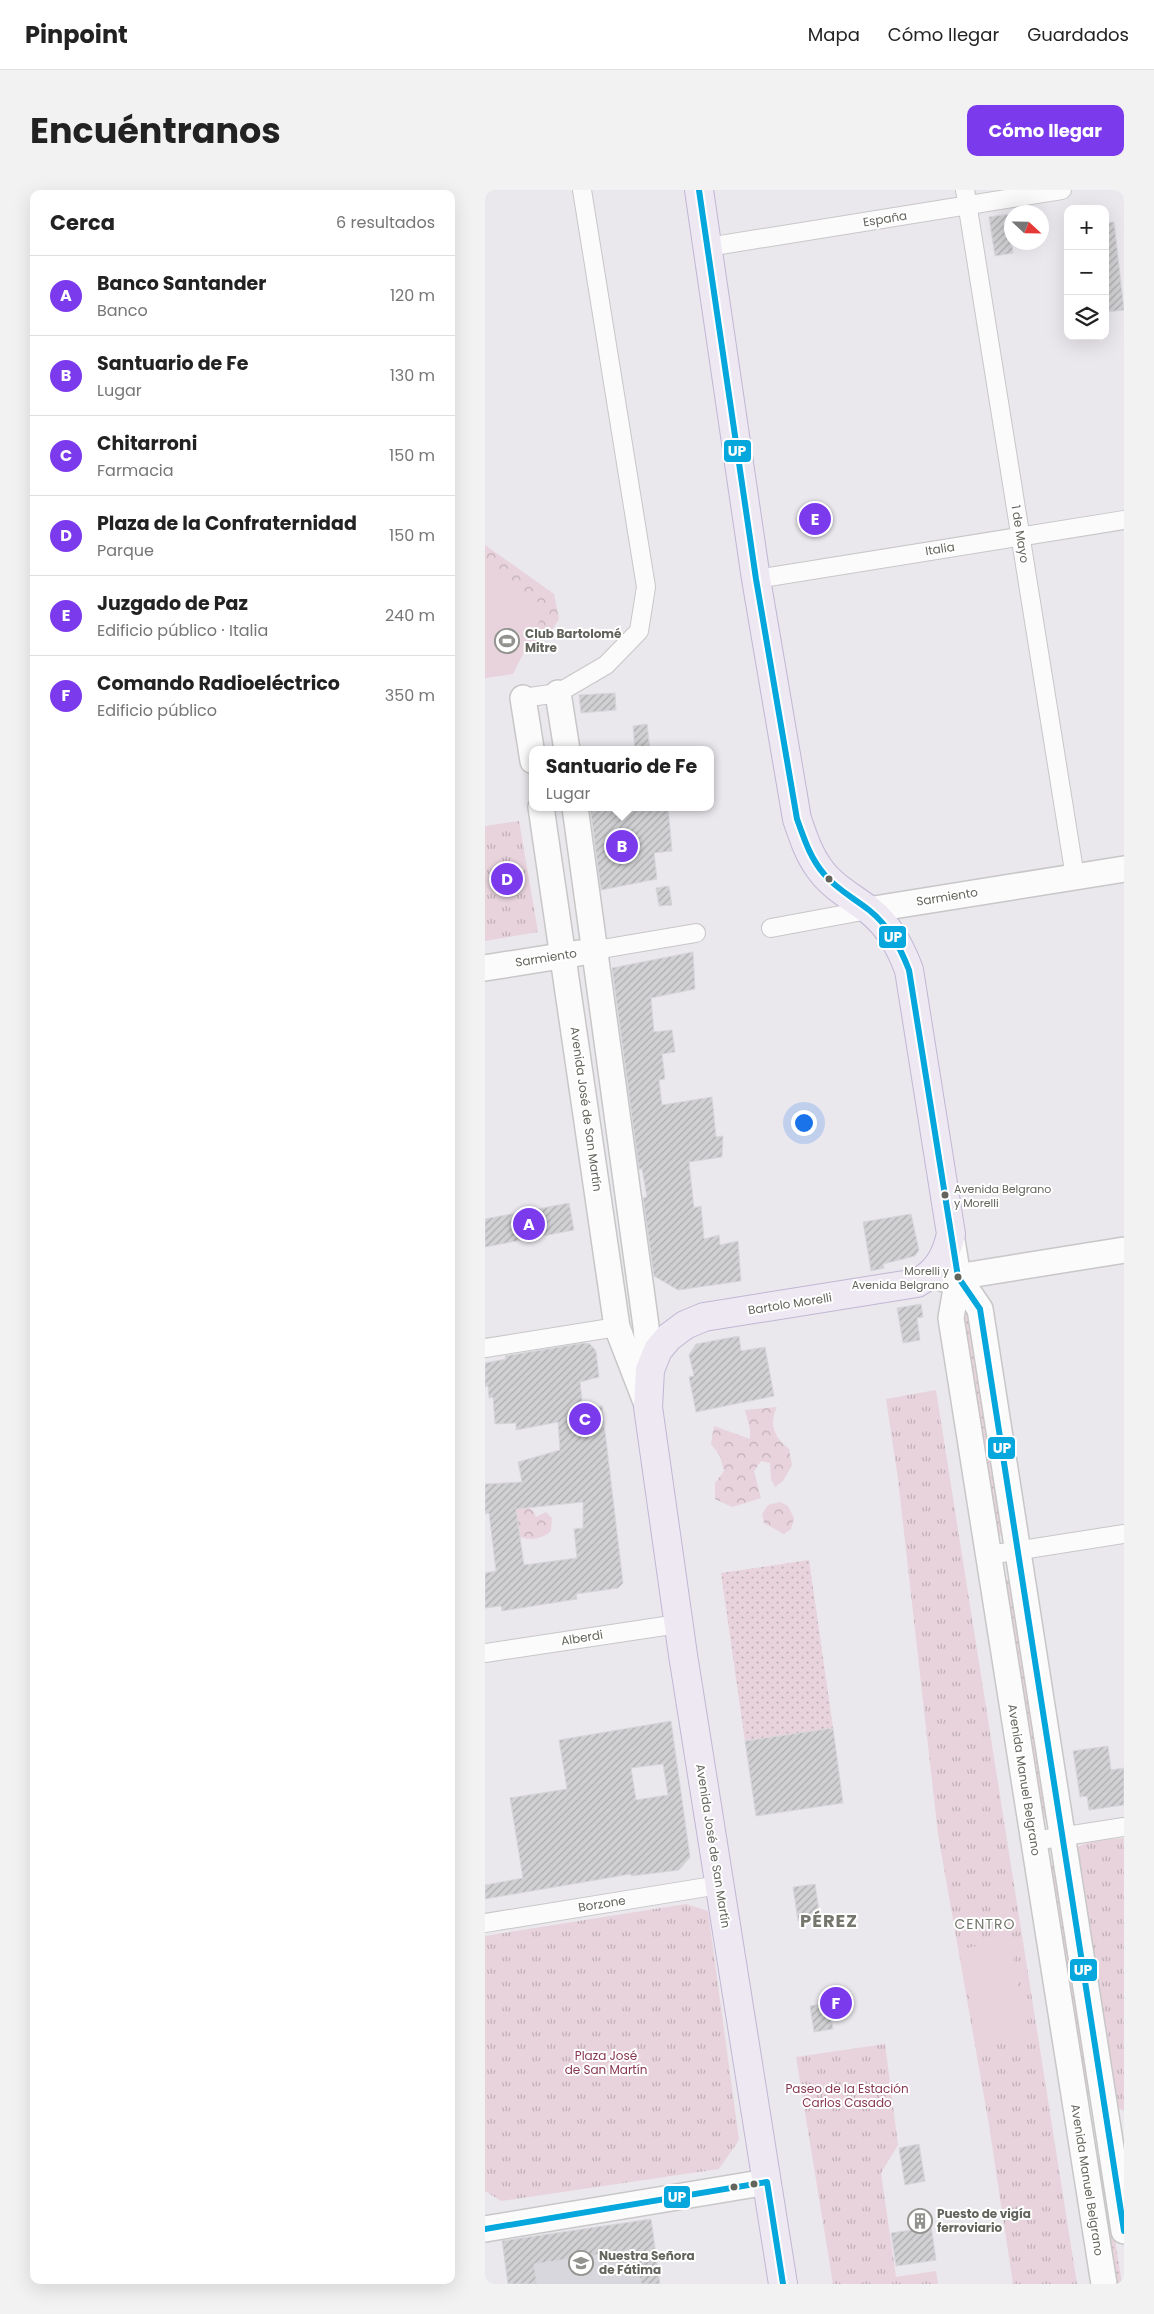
<!DOCTYPE html>
<html lang="es">
<meta charset="utf-8">
<style>
body{margin:0;font-family:Poppins,sans-serif;background:#f2f2f2;color:#222}
.controls{position:absolute;right:15px;top:15px;display:grid;overflow:hidden;border-radius:10px;box-shadow:0 5px 20px #0002}
.controls button{width:45px;height:45px;display:grid;place-items:center;padding:0;border:0;border-bottom:1px solid #e0e0e0;background:#fff;color:#222;font:25px sans-serif}
.compass{position:absolute;left:519px;top:15px;width:45px;height:45px;border-radius:50%;background:#fff;box-shadow:0 5px 20px #0002;rotate:112deg}
.you{position:absolute;left:318px;top:932px;width:18px;height:18px;margin:-12px;border:4px solid #fff;border-radius:50%;background:#1a73e8;box-shadow:0 0 0 8px #1a73e833}
.badge{display:grid;place-items:center;width:32px;height:32px;border-radius:50%;background:#7c3aed;color:#fff;font-size:16px;font-weight:700}
.pin{position:absolute;translate:-50% -50%;border:2px solid #fff;box-shadow:0 1px 5px #0006}
.popup{position:absolute;left:44px;top:556px;width:185px;height:65px;box-sizing:border-box;display:grid;place-content:center;border-radius:10px;background:#fff;filter:drop-shadow(0 1px 4px #0005);font-size:16px;white-space:nowrap;color:#767676}
.popup b{font-size:19px;color:#222}
.popup::after{content:'';position:absolute;left:50%;top:100%;margin-left:-10px;border:10px solid transparent;border-top-color:#fff}
.list{margin:0;padding:0;list-style:none}
h2{display:flex;justify-content:space-between;align-items:center;height:65px;margin:0;padding:0 20px;font-size:21px}
h2 small{font-size:16px;font-weight:400;color:#767676}
.list li{display:grid;grid-template-columns:32px 1fr auto;gap:15px;align-items:center;box-sizing:border-box;height:80px;padding:0 20px;border-top:1px solid #e0e0e0}
.list b{display:block;font-size:19px;white-space:nowrap}
.list p{margin:0;font-size:16px;white-space:nowrap;color:#767676}
.list em{font-size:16px;font-style:normal;color:#767676}
.icon{flex:none;width:28px;height:28px;fill:none;stroke:currentColor;stroke-width:2;stroke-linecap:round;stroke-linejoin:round}
.map{position:relative;flex:none;width:639px;height:2094px;overflow:hidden;border-radius:10px}
header{display:flex;align-items:center;gap:30px;box-sizing:border-box;height:70px;padding:0 25px;background:#fff;border-bottom:1px solid #e0e0e0}
header strong{font-size:24px}
nav{display:flex;gap:28px;margin-inline-start:auto;font-size:18px}
.intro{display:flex;align-items:center;justify-content:space-between;box-sizing:border-box;height:120px;padding:0 30px}
h1{margin:0;font-size:35px}
.button{padding:12px 22px;border-radius:10px;background:#7c3aed;color:#fff;font-size:18px;font-weight:700}
main{display:flex;gap:30px;padding:0 30px}
aside{flex:1;background:#fff;border-radius:10px;box-shadow:0 5px 20px #0002}
.map>svg:first-child{display:block}
.education{fill:#d9d7de}
.grass{fill:url(#grass-dots)}
.forest{fill:url(#forest-crowns)}
.park{fill:url(#park-tufts)}
.pitch{fill:#e8d3dc}
.building{fill:url(#building-hatch);stroke:#d8d6dc;fill-rule:evenodd}
.lines{fill:none;stroke-linecap:round;stroke-linejoin:round}
.street-casing{stroke:#c8c7c7;stroke-width:20}
.secondary-casing{stroke:#c8c7c7;stroke-width:28}
.primary-casing{stroke:#c1b6d4;stroke-width:30}
.street{stroke:#fcfbfc;stroke-width:18}
.secondary{stroke:#fcfbfc;stroke-width:25}
.primary{stroke:#ede8f2;stroke-width:28}
.bus-1-casing{stroke:#fff;stroke-width:10}
.bus-1{stroke:#05a7dd;stroke-width:6}
.bus-dot{fill:#63655c;stroke:#fff;stroke-width:2}
.labels{text-anchor:middle;stroke-width:4;stroke-linejoin:round;paint-order:stroke}
.bus-label{font-size:11px;fill:#63655c;stroke:#fff;text-anchor:start}
.street-label{font-size:12px;fill:#63655c;stroke:#fff}
.poi-label{font-size:12px;font-weight:bold;fill:#63655c;stroke:#fff;text-anchor:start}
.park-label{font-size:12px;fill:#883851;stroke:#fff}
.neighbourhood-label{font-size:14px;letter-spacing:1px;fill:#75776d;stroke:#fff}
.district-label{font-size:18px;font-weight:bold;letter-spacing:1px;fill:#75776d;stroke:#fff}
.line-badge{stroke:#fff;stroke-width:2}
.badge-label{font-size:14px;text-anchor:middle;font-weight:bold;fill:#fff}
</style>
<header>
<strong>Pinpoint</strong>
<nav><a>Mapa</a><a>Cómo llegar</a><a>Guardados</a></nav>
</header>
<div class="intro"><h1>Encuéntranos</h1><a class="button">Cómo llegar</a></div>
<main>
<aside>
<h2>Cerca<small>6 resultados</small></h2>
<ul class="list">
<li><span class="badge">A</span><div><b>Banco Santander</b><p>Banco</p></div><em>120 m</em></li>
<li><span class="badge">B</span><div><b>Santuario de Fe</b><p>Lugar</p></div><em>130 m</em></li>
<li><span class="badge">C</span><div><b>Chitarroni</b><p>Farmacia</p></div><em>150 m</em></li>
<li><span class="badge">D</span><div><b>Plaza de la Confraternidad</b><p>Parque</p></div><em>150 m</em></li>
<li><span class="badge">E</span><div><b>Juzgado de Paz</b><p>Edificio público · Italia</p></div><em>240 m</em></li>
<li><span class="badge">F</span><div><b>Comando Radioeléctrico</b><p>Edificio público</p></div><em>350 m</em></li>
</ul>
</aside>
<div class="map">
<svg width="639" height="2094" viewBox="0 0 639 2094">
<defs>
<pattern id="grass-dots" width="8" height="8" patternUnits="userSpaceOnUse" patternTransform="scale(1.25)"><rect width="8" height="8" fill="#e8d3dc"/><path d="M2 2h.1M6 6h.1" fill="none" stroke="#c0afb6" stroke-width="1.8" stroke-linecap="round"/></pattern>
<pattern id="forest-crowns" width="20" height="18" patternUnits="userSpaceOnUse" patternTransform="scale(1.25)"><rect width="20" height="18" fill="#e8d3dc"/><path d="M2 6a3 3 0 1 1 6 0M12 15a3 3 0 1 1 6 0" fill="none" stroke="#c0afb6"/></pattern>
<pattern id="park-tufts" width="24" height="20" patternUnits="userSpaceOnUse" patternTransform="scale(1.25)"><rect width="24" height="20" fill="#e8d3dc"/><path d="M3 7l-1-3M5 7V3M7 7l1-3M15 17l-1-3M17 17v-4M19 17l1-3" fill="none" stroke="#c0afb6"/></pattern>
<pattern id="building-hatch" width="6" height="6" patternUnits="userSpaceOnUse" patternTransform="scale(1.25)"><rect width="6" height="6" fill="#d1d0d3"/><path d="M-1 1l2-2M0 6l6-6M5 7l2-2" fill="none" stroke="#adacae"/></pattern>
</defs>
<rect width="100%" height="100%" fill="#eae7ed"/>
<polygon class="education" points="166,2029 175,2094 23,2094 17,2051"/>
<g class="grass">
<polygon points="480,1118 483,1120 518,1344 512,1347 474,1121"/>
<polygon points="324,1370 348,1538 260,1551 236,1383"/>
<polygon points="522,1389 526,1394 563,1626 557,1629 518,1390"/>
<polygon points="568,1675 571,1677 607,1908 601,1911 564,1676"/>
<polygon points="613,1968 618,1973 637,2094 626,2094 610,1969"/>
</g>
<g class="forest">
<polygon points="0,355 69,404 74,429 62,448 30,456 0,444"/>
<path d="M 292,1217 C 283,1235 290,1248 304,1259 L 307,1275 L 298,1291 L 290,1297 L 286,1289 L 285,1273 L 276,1271 L 269,1281 L 276,1308 L 247,1317 L 230,1309 L 230,1293 L 239,1281 L 235,1266 L 226,1254 L 229,1236 L 265,1249 L 265,1239 L 260,1220 Z"/>
<polygon points="295,1312 303,1316 309,1328 306,1339 299,1344 279,1333 277,1324 283,1315"/>
<path d="M 44,1318 L 49,1322 L 51,1327 L 61,1322 L 67,1328 L 66,1341 C 58,1349 45,1351 35,1347 L 31,1319 Z"/>
</g>
<g class="park">
<polygon points="34,631 53,742 0,751 0,636"/>
<polygon points="451,1200 592,2094 528,2094 504,1935 453,1644 413,1289 401,1209"/>
<path d="M 639,1648 L 639,1921 L 631,1917 L 589,1661 C 599,1649 624,1650 639,1648 Z"/>
<polygon points="201,1714 223,1721 254,1950 234,1979 16,2011 0,2001 0,1746"/>
<polygon points="400,1854 413,1955 396,1983 411,2087 451,2081 453,2094 348,2094 311,1867"/>
</g>
<g class="pitch">
<polygon points="0,374 61,418 28,484 0,488"/>
<polygon points="525,1750 542,1847 492,1856 476,1759"/>
</g>
<g class="building">
<polygon points="526,24 526,42 525,42 528,63 510,66 504,27"/>
<polygon points="629,32 639,120 620,122 620,33"/>
<polygon points="130,503 131,520 96,523 94,505"/>
<polygon points="162,534 165,560 150,560 148,536"/>
<polygon points="105,617 183,617 187,661 169,663 172,689 116,700"/>
<polygon points="184,696 187,715 174,716 171,698"/>
<polygon points="208,762 210,799 166,808 169,842 187,840 190,862 177,864 180,889 174,890 177,915 227,907 231,947 238,946 237,967 204,972 209,1018 216,1016 219,1049 234,1045 235,1055 253,1051 256,1091 193,1100 169,1086 158,1008 162,1007 157,979 154,979 127,778"/>
<polygon points="84,1013 89,1040 0,1057 0,1029"/>
<polygon points="426,1024 434,1060 430,1066 398,1074 399,1078 386,1081 378,1032"/>
<polygon points="436,1114 438,1127 432,1128 435,1150 418,1153 412,1118"/>
<polygon points="254,1146 256,1161 280,1157 289,1206 211,1222 204,1187 209,1186 204,1165 211,1154"/>
<path d="M 99,1153 L 105,1154 L 111,1161 L 114,1187 L 95,1192 L 98,1220 L 117,1216 L 138,1393 L 133,1398 L 91,1404 L 92,1409 L 17,1421 L 16,1416 L 0,1418 L 0,1383 L 11,1381 L 4,1323 L 0,1324 L 0,1294 L 37,1292 L 33,1272 L 75,1260 L 73,1232 L 31,1240 L 31,1233 L 10,1234 L 8,1207 L 4,1208 L 3,1196 L 0,1197 L 0,1173 L 21,1169 L 20,1166 ZM 98,1312 L 98,1338 L 89,1339 L 92,1368 L 39,1375 L 31,1319 Z"/>
<path d="M 186,1531 L 205,1667 L 194,1680 L 146,1686 L 146,1684 L 0,1709 L 0,1695 L 38,1688 L 25,1608 L 82,1599 L 74,1550 ZM 178,1574 L 183,1605 L 151,1610 L 146,1578 Z"/>
<polygon points="348,1538 358,1613 271,1626 260,1551"/>
<polygon points="623,1556 626,1580 639,1578 639,1615 604,1620 602,1606 595,1607 588,1561"/>
<polygon points="330,1694 335,1728 313,1731 308,1697"/>
<polygon points="344,1813 348,1839 329,1842 325,1816"/>
<polygon points="434,1954 440,1991 420,1995 414,1958"/>
<polygon points="444,2022 451,2070 411,2076 406,2043 426,2040 424,2024"/>
<polygon points="166,2029 175,2094 156,2094 150,2059 49,2074 52,2094 23,2094 17,2051"/>
</g>
<g class="lines">
<defs>
<g id="street">
<polyline points="480,0 590,687"/>
<polyline points="223,57 577,0"/>
<polyline points="271,389 639,330"/>
<polyline points="38,508 73,503 121,475 154,441 161,397 97,0"/>
<polyline points="286,738 383,720"/>
<polyline points="111,760 211,743"/>
<polyline points="0,1158 132,1137"/>
<polyline points="504,1365 639,1344"/>
<polyline points="0,1463 193,1434"/>
<polyline points="549,1651 639,1637"/>
<polyline points="0,1733 234,1695"/>
</g>
<g id="secondary">
<polyline points="73,503 82,560"/>
<polyline points="38,508 48,571"/>
<polyline points="56,617 132,1137 163,1217"/>
<polyline points="90,617 161,1136 165,1180"/>
<polyline points="383,720 639,679"/>
<polyline points="0,778 94,763"/>
<polyline points="466,1044 473,1087 466,1128 619,2094"/>
<polyline points="473,1087 495,1119 639,2041"/>
<polyline points="459,1089 639,1060"/>
<polyline points="0,2039 282,1992"/>
</g>
<path id="primary" d="M 214,0 L 271,389 L 312,629 C 318,646 323,663 334,678 C 346,696 367,707 384,720 C 404,736 415,756 424,780 L 466,1044 C 461,1067 452,1082 432,1093 L 219,1127 L 200,1135 L 184,1147 L 173,1160 L 165,1180 L 163,1217 L 198,1465 L 298,2094"/>
</defs>
<use href="#street" class="street-casing"/>
<use href="#secondary" class="secondary-casing"/>
<use href="#primary" class="primary-casing"/>
<use href="#street" class="street"/>
<use href="#secondary" class="secondary"/>
<use href="#primary" class="primary"/>
<defs>
<g id="bus-1">
<path d="M 214,0 L 271,389 L 312,629 C 319,648 325,668 339,684 C 351,699 369,708 384,720 C 404,736 415,757 424,780 L 473,1087 L 495,1119 L 639,2041"/>
<polyline points="0,2039 282,1992 298,2094"/>
</g>
</defs>
<use href="#bus-1" class="bus-1-casing"/>
<use href="#bus-1" class="bus-1"/>
</g>
<defs>
<symbol id="stadium-ring" viewBox="-11 -11 22 22"><circle r="9.5" fill="#fff" stroke="#92928f" stroke-width="1.5"/><path d="M0-5a6.5 5 0 1 0 0 10a6.5 5 0 1 0 0-10ZM-3.5-1.8h7v3.6h-7Z" fill="#92928f"/></symbol>
<symbol id="building-ring" viewBox="-11 -11 22 22"><circle r="9.5" fill="#fff" stroke="#92928f" stroke-width="1.5"/><path d="M-4-6H4V6H1V3H-1V6H-4ZM-2.5-4.3h1.7v1.8h-1.7ZM.8-4.3h1.7v1.8H.8ZM-2.5-1h1.7V.8h-1.7ZM.8-1h1.7V.8H.8Z" fill="#92928f"/></symbol>
<symbol id="school-ring" viewBox="-11 -11 22 22"><circle r="9.5" fill="#fff" stroke="#92928f" stroke-width="1.5"/><path d="M0-5L7-2L0 1L-7-2ZM-4 1L0 2.5L4 1V4Q0 6-4 4Z" fill="#92928f"/></symbol>
</defs>
<g fill-rule="evenodd">
<use href="#stadium-ring" x="8" y="437" width="28" height="28"/>
<use href="#building-ring" x="421" y="2017" width="28" height="28"/>
<use href="#school-ring" x="82" y="2059" width="28" height="28"/>
</g>
<g class="bus-dot">
<circle cx="344" cy="689" r="4.5"/>
<circle cx="460" cy="1005" r="4.5"/>
<circle cx="473" cy="1087" r="4.5"/>
<circle cx="269" cy="1994" r="4.5"/>
<circle cx="249" cy="1997" r="4.5"/>
</g>
<g class="labels">
<g class="bus-label">
<text x="469" y="1003">Avenida Belgrano<tspan x="469" dy="14">y Morelli</tspan></text>
<text x="464" y="1085" text-anchor="end">Morelli y<tspan x="464" dy="14">Avenida Belgrano</tspan></text>
</g>
<g class="street-label">
<text transform="translate(400 29) rotate(-9)" y="4">España</text>
<text transform="translate(535 344) rotate(81)" y="4">1 de Mayo</text>
<text transform="translate(455 359) rotate(-9)" y="4">Italia</text>
<text transform="translate(462 707) rotate(-9)" y="4">Sarmiento</text>
<text transform="translate(61 768) rotate(-9)" y="4">Sarmiento</text>
<text transform="translate(101 919) rotate(82)" y="4">Avenida José de San Martín</text>
<text transform="translate(305 1114) rotate(-9)" y="4">Bartolo Morelli</text>
<text transform="translate(97 1448) rotate(-9)" y="4">Alberdi</text>
<text transform="translate(539 1590) rotate(81)" y="4">Avenida Manuel Belgrano</text>
<text transform="translate(228 1656) rotate(81)" y="4">Avenida José de San Martín</text>
<text transform="translate(117 1714) rotate(-9)" y="4">Borzone</text>
<text transform="translate(602 1990) rotate(81)" y="4">Avenida Manuel Belgrano</text>
</g>
<g class="poi-label">
<text x="40" y="448">Club Bartolomé<tspan x="40" dy="14">Mitre</tspan></text>
<text x="452" y="2028">Puesto de vigía<tspan x="452" dy="14">ferroviario</tspan></text>
<text x="114" y="2070">Nuestra Señora<tspan x="114" dy="14">de Fátima</tspan></text>
</g>
<g class="park-label">
<text x="121" y="1870">Plaza José<tspan x="121" dy="14">de San Martín</tspan></text>
<text x="362" y="1903">Paseo de la Estación<tspan x="362" dy="14">Carlos Casado</tspan></text>
</g>
<g class="neighbourhood-label">
<text x="500" y="1739">CENTRO</text>
</g>
<g class="district-label">
<text x="344" y="1737">PÉREZ</text>
</g>
</g>
<g class="line-badge">
<rect x="238" y="249" width="29" height="24" rx="5" fill="#05a7dd"/>
<rect x="393" y="735" width="29" height="24" rx="5" fill="#05a7dd"/>
<rect x="502" y="1246" width="29" height="24" rx="5" fill="#05a7dd"/>
<rect x="584" y="1768" width="29" height="24" rx="5" fill="#05a7dd"/>
<rect x="178" y="1995" width="28" height="24" rx="5" fill="#05a7dd"/>
</g>
<g class="badge-label">
<text x="252" y="266">UP</text>
<text x="408" y="752">UP</text>
<text x="517" y="1263">UP</text>
<text x="598" y="1785">UP</text>
<text x="192" y="2012">UP</text>
</g>
</svg>
<div class="controls">
<button>+</button>
<button>−</button>
<button><svg class="icon" aria-label="layers" viewBox="0 0 24 24"><path d="M12 4l9 5-9 5-9-5zM3 14l9 5 9-5"/></svg></button>
</div>
<svg class="compass" viewBox="-18 -18 36 36"><path d="M0-13l5 13h-10z" fill="#e53935"/><path d="M0 13l5-13h-10z" fill="#767676"/></svg>
<div class="you"></div>
<div class="pin badge" style="left:44px;top:1034px">A</div>
<div class="pin badge" style="left:137px;top:656px">B</div>
<div class="popup"><b>Santuario de Fe</b>Lugar</div>
<div class="pin badge" style="left:100px;top:1229px">C</div>
<div class="pin badge" style="left:22px;top:689px">D</div>
<div class="pin badge" style="left:330px;top:329px">E</div>
<div class="pin badge" style="left:351px;top:1813px">F</div>
</div>
</main>
